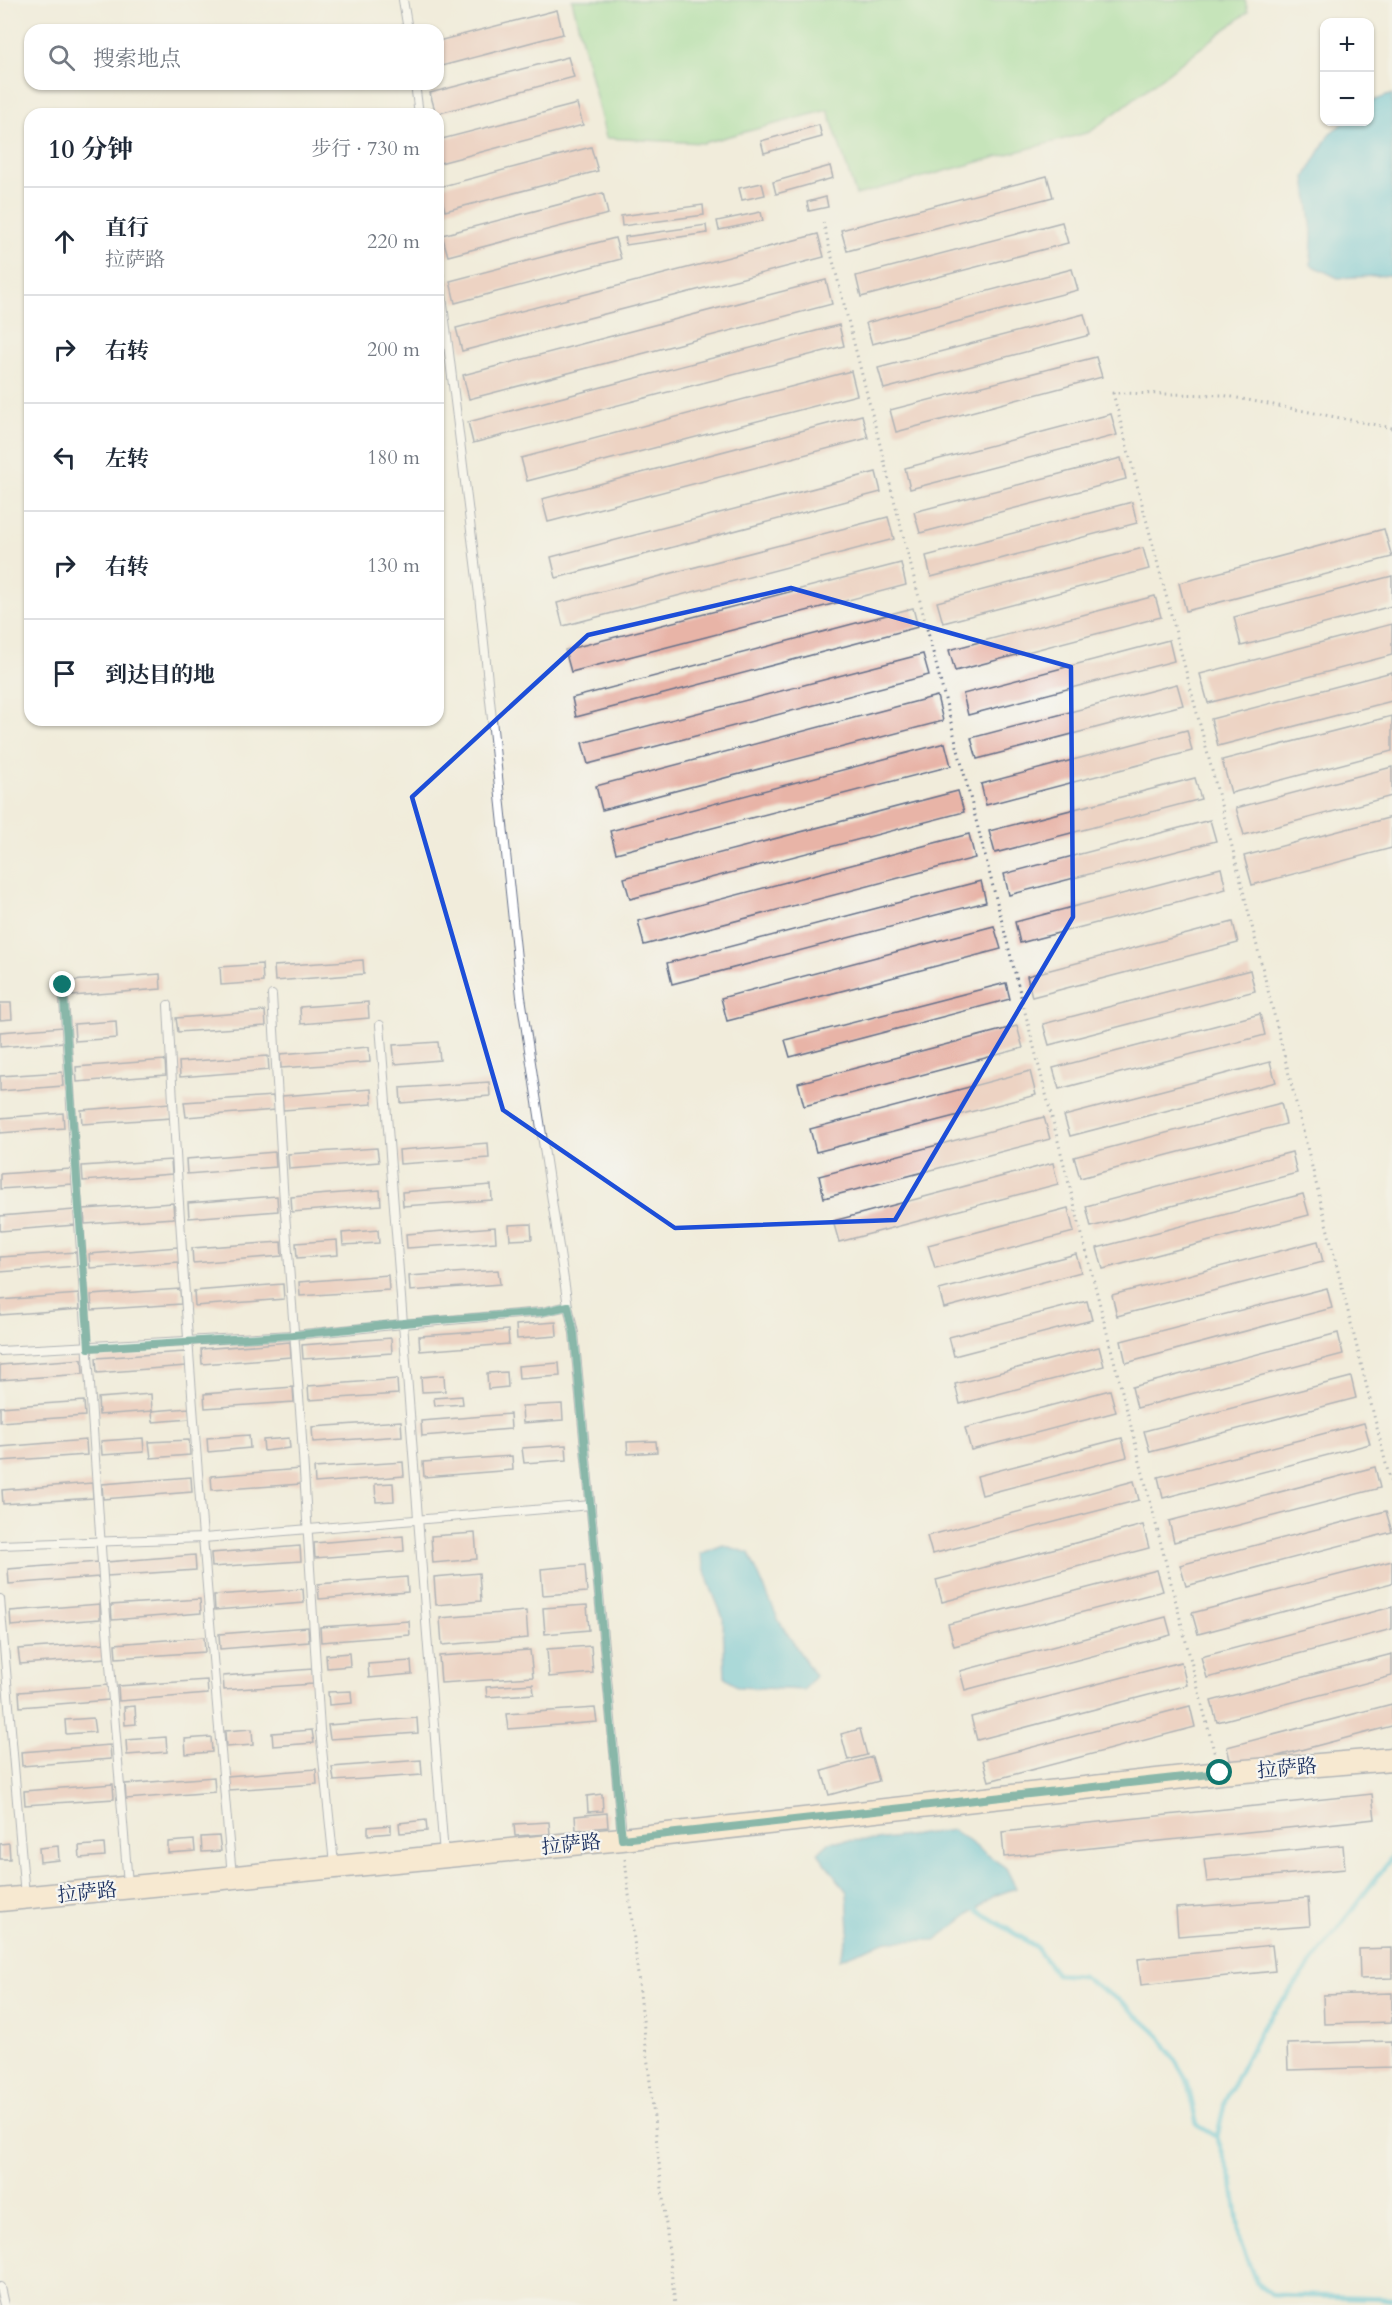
<!DOCTYPE html>
<html lang="zh">
<meta charset="utf-8">
<style>
body{margin:0;font-family:Cardo,"Noto Serif SC",serif;background:#f2f2f3;color:#1f2937}
.controls{position:absolute;right:18px;top:18px;display:grid;overflow:hidden;border-radius:12px;box-shadow:0 2px 4px #0004}
.controls button{width:54px;height:54px;display:grid;place-items:center;padding:0;border:0;border-bottom:2px solid #e0e1e3;background:#fff;color:#1f2937;font:30px sans-serif}
.stop{position:absolute;width:18px;height:18px;margin:-14px;border:4px solid #0f766e;border-radius:50%;background:#fff}
.stop.end{background:#0f766e;border-color:#fff;box-shadow:0 2px 6px #0008}
.list{margin:0;padding:0;list-style:none}
h2{display:flex;justify-content:space-between;align-items:center;height:78px;margin:0;padding:0 24px;font-size:26px}
h2 small{font-size:20px;font-weight:400;color:#747a83}
.list li{display:grid;grid-template-columns:39px 1fr auto;gap:18px;align-items:center;box-sizing:border-box;height:108px;padding:0 24px;border-top:2px solid #e0e1e3}
.list b{display:block;font-size:22px;white-space:nowrap}
.list p{margin:0;font-size:20px;white-space:nowrap;color:#747a83}
.list em{font-size:20px;font-style:normal;color:#747a83}
.icon{flex:none;width:33px;height:33px;fill:none;stroke:currentColor;stroke-width:2;stroke-linecap:round;stroke-linejoin:round}
.map{position:relative;flex:none;width:1392px;height:2305px;overflow:hidden}
.search{position:absolute;background:#fff;box-shadow:0 2px 4px #0004;left:24px;top:24px;width:420px;height:66px;display:flex;align-items:center;gap:15px;box-sizing:border-box;padding:0 21px;border-radius:18px;color:#747a83;font-size:22px}
.panel{position:absolute;background:#fff;box-shadow:0 2px 4px #0004;left:24px;top:108px;width:420px;height:618px;border-radius:18px}
.map>svg:first-child{display:block}
.green{fill:#92d992;stroke:#568478;stroke-width:1.5}
.water{fill:#59c0d6;stroke:#3a789a;stroke-width:1.5}
.lines{fill:none;stroke-linecap:round;stroke-linejoin:round}
.stream{stroke:#59c0d6;stroke-width:5}
.building{fill:#e8b4a7}
.lane-casing{stroke:#66718a;stroke-width:10}
.secondary-casing{stroke:#66718a;stroke-width:25}
.path{stroke:#66718a;stroke-width:3;stroke-dasharray:1.5 4.5;stroke-linecap:butt}
.lane{stroke:#fff;stroke-width:8}
.secondary{stroke:#ffe4c6;stroke-width:22}
.route{stroke:#0f766e;stroke-width:8}
.marked{fill:none;stroke:#1d4ed8;stroke-width:4.5;stroke-linejoin:round}
.labels{text-anchor:middle;stroke-width:4.5;stroke-linejoin:round;paint-order:stroke}
.street-label{font-size:20px;fill:#1b2f5e;stroke:#f6f6f2}
</style>
<div class="map">
<svg width="1392" height="2305" viewBox="0 0 1392 2305">
<rect width="100%" height="100%" fill="#f6f6f2"/>
<filter id="ink" filterUnits="userSpaceOnUse"><feTurbulence type="fractalNoise" baseFrequency=".0167" numOctaves="2"/><feDisplacementMap in="SourceGraphic" scale="12" xChannelSelector="R" yChannelSelector="G"/><feConvolveMatrix kernelMatrix="1 2 1 2 8 2 1 2 1" color-interpolation-filters="sRGB"/></filter>
<filter id="wash" filterUnits="userSpaceOnUse"><feTurbulence type="fractalNoise" baseFrequency=".008" numOctaves="4" result="noise"/><feDisplacementMap in="SourceGraphic" scale="24" xChannelSelector="R" yChannelSelector="G"/><feGaussianBlur stdDeviation="1.35" result="paint"/><feColorMatrix in="noise" values="0 0 0 0 0 0 0 0 0 0 0 0 0 0 0 0 0 1.4 0 .05"/><feComposite in="paint" operator="in"/></filter>
<g filter="url(#wash)">
<rect width="100%" height="100%" fill="#f1ecdb"/>
<polygon class="green" points="572,0 1245,0 1248,12 1090,132 856,195 828,110 703,143 606,138"/>
<g class="water">
<polygon points="1392,94 1392,275 1338,278 1311,265 1312,232 1305,177 1330,133 1345,122 1370,122 1370,102"/>
<polygon points="723,1545 749,1553 779,1621 815,1676 804,1690 738,1687 725,1678 723,1618 709,1583 700,1554"/>
<polygon points="953,1830 1006,1868 1016,1888 994,1896 935,1940 887,1941 839,1959 849,1932 847,1892 818,1853 831,1841 876,1840"/>
</g>
<g class="lines">
<g class="stream">
<polyline points="1392,1857 1260,2031 1225,2101 1217,2137 1232,2180 1241,2244 1256,2282 1272,2295 1392,2298"/>
<polyline points="975,1909 1035,1946 1056,1974 1082,1976 1122,2002 1160,2036 1187,2080 1197,2125 1217,2137"/>
</g>
</g>
<g id="blocks">
<g class="building">
<polygon points="557,10 563,34 438,67 438,41"/>
<polygon points="568,57 574,77 436,114 430,93"/>
<polygon points="577,104 583,125 440,163 438,140"/>
<polygon points="819,125 822,137 764,153 761,141"/>
<polygon points="591,147 598,171 445,211 439,187"/>
<polygon points="830,166 833,178 776,194 773,182"/>
<polygon points="1047,176 1053,197 847,251 841,230"/>
<polygon points="762,183 765,195 742,200 739,188"/>
<polygon points="603,193 608,214 448,256 442,235"/>
<polygon points="826,197 828,207 809,211 807,202"/>
<polygon points="703,205 704,215 622,226 621,216"/>
<polygon points="761,212 763,221 719,230 717,221"/>
<polygon points="1062,222 1068,243 861,297 856,276"/>
<polygon points="706,225 707,233 626,245 625,237"/>
<polygon points="818,234 824,257 462,351 456,328"/>
<polygon points="615,238 621,259 455,303 450,281"/>
<polygon points="1072,269 1078,290 872,344 866,323"/>
<polygon points="826,280 832,304 469,399 463,375"/>
<polygon points="1084,314 1090,335 884,389 878,368"/>
<polygon points="839,325 844,346 473,443 468,422"/>
<polygon points="1096,357 1102,377 896,432 890,410"/>
<polygon points="851,371 857,395 527,481 521,458"/>
<polygon points="1111,414 1117,435 910,489 905,468"/>
<polygon points="862,415 868,438 548,522 542,499"/>
<polygon points="1121,458 1126,479 920,533 914,512"/>
<polygon points="876,472 881,492 556,578 551,557"/>
<polygon points="1132,502 1137,523 931,577 926,556"/>
<polygon points="888,517 894,539 563,626 557,603"/>
<polygon points="1384,529 1392,557 1186,611 1179,583"/>
<polygon points="1143,548 1149,569 943,623 937,602"/>
<polygon points="901,563 906,585 571,672 565,650"/>
<polygon points="1392,576 1392,606 1241,646 1234,617"/>
<polygon points="1155,596 1161,617 955,671 949,650"/>
<polygon points="913,608 918,627 576,717 572,698"/>
<polygon points="1392,624 1392,655 1208,703 1200,674"/>
<polygon points="1169,640 1174,661 968,715 963,694"/>
<polygon points="923,654 929,675 588,764 582,743"/>
<polygon points="1392,672 1392,701 1218,746 1211,719"/>
<polygon points="1177,684 1183,705 977,759 971,738"/>
<polygon points="937,696 943,721 602,810 596,786"/>
<polygon points="1392,716 1392,751 1231,793 1222,760"/>
<polygon points="1187,730 1192,751 986,805 981,784"/>
<polygon points="945,743 951,766 616,853 610,831"/>
<polygon points="1392,767 1392,796 1244,835 1236,808"/>
<polygon points="1195,778 1201,799 995,853 989,831"/>
<polygon points="958,791 964,812 630,899 624,878"/>
<polygon points="1392,817 1392,848 1252,885 1244,856"/>
<polygon points="1210,820 1216,841 1009,895 1004,874"/>
<polygon points="969,834 975,858 644,945 638,921"/>
<polygon points="1221,868 1226,889 1020,943 1015,922"/>
<polygon points="981,881 986,902 672,984 667,963"/>
<polygon points="1233,922 1238,943 1032,997 1027,976"/>
<polygon points="994,926 1001,949 727,1021 721,998"/>
<polygon points="363,960 364,974 275,981 274,966"/>
<polygon points="262,964 263,982 221,985 220,967"/>
<polygon points="1250,970 1255,991 1049,1045 1043,1024"/>
<polygon points="160,974 161,989 72,996 71,981"/>
<polygon points="1006,983 1010,999 790,1057 785,1040"/>
<polygon points="368,1002 369,1018 301,1024 300,1007"/>
<polygon points="0,1003 11,1003 12,1019 0,1020"/>
<polygon points="265,1011 266,1026 178,1032 176,1018"/>
<polygon points="1260,1014 1265,1035 1059,1089 1053,1068"/>
<polygon points="116,1021 117,1038 75,1041 74,1024"/>
<polygon points="1017,1026 1023,1048 804,1106 798,1083"/>
<polygon points="63,1027 64,1042 0,1047 0,1032"/>
<polygon points="438,1042 440,1060 395,1064 393,1045"/>
<polygon points="369,1047 370,1062 281,1068 280,1054"/>
<polygon points="268,1056 269,1070 180,1077 179,1062"/>
<polygon points="165,1060 166,1075 77,1082 76,1067"/>
<polygon points="1270,1062 1276,1082 1070,1136 1064,1116"/>
<polygon points="1030,1071 1036,1095 816,1152 810,1129"/>
<polygon points="62,1072 63,1086 0,1091 0,1076"/>
<polygon points="489,1082 490,1096 401,1103 400,1088"/>
<polygon points="371,1089 372,1104 283,1110 282,1096"/>
<polygon points="273,1096 275,1110 186,1117 184,1102"/>
<polygon points="170,1103 171,1118 82,1124 81,1110"/>
<polygon points="1281,1103 1286,1124 1080,1178 1074,1157"/>
<polygon points="63,1113 64,1128 0,1133 0,1118"/>
<polygon points="1044,1117 1050,1139 824,1198 819,1176"/>
<polygon points="488,1143 489,1158 400,1164 399,1150"/>
<polygon points="377,1148 379,1162 289,1169 288,1154"/>
<polygon points="275,1152 276,1167 187,1174 186,1159"/>
<polygon points="1292,1152 1297,1173 1091,1227 1086,1206"/>
<polygon points="171,1160 172,1174 83,1181 82,1166"/>
<polygon points="1053,1163 1058,1184 839,1242 833,1221"/>
<polygon points="71,1169 73,1184 0,1189 0,1174"/>
<polygon points="491,1185 492,1200 403,1206 402,1192"/>
<polygon points="380,1190 381,1205 292,1212 291,1197"/>
<polygon points="1303,1194 1309,1215 1103,1269 1097,1248"/>
<polygon points="277,1196 278,1211 189,1218 188,1203"/>
<polygon points="173,1203 174,1218 85,1224 84,1209"/>
<polygon points="1068,1208 1074,1232 935,1268 928,1245"/>
<polygon points="74,1210 75,1225 0,1231 0,1216"/>
<polygon points="531,1224 532,1239 510,1240 509,1225"/>
<polygon points="495,1227 496,1242 407,1248 406,1234"/>
<polygon points="378,1230 379,1243 343,1245 342,1233"/>
<polygon points="337,1240 338,1255 297,1258 296,1243"/>
<polygon points="1318,1241 1323,1262 1117,1316 1112,1295"/>
<polygon points="281,1242 282,1256 193,1263 192,1248"/>
<polygon points="178,1247 179,1262 90,1268 89,1254"/>
<polygon points="76,1252 77,1266 0,1272 0,1257"/>
<polygon points="1076,1254 1081,1272 944,1308 939,1290"/>
<polygon points="498,1270 500,1284 410,1291 409,1276"/>
<polygon points="388,1275 389,1290 300,1296 299,1282"/>
<polygon points="283,1284 284,1299 195,1306 194,1291"/>
<polygon points="1327,1288 1332,1308 1126,1363 1121,1341"/>
<polygon points="180,1289 181,1304 92,1310 91,1295"/>
<polygon points="79,1294 80,1309 0,1315 0,1300"/>
<polygon points="1087,1301 1092,1320 954,1356 949,1337"/>
<polygon points="556,1322 557,1336 517,1339 516,1325"/>
<polygon points="508,1330 509,1344 420,1351 419,1336"/>
<polygon points="1338,1333 1343,1354 1137,1408 1132,1387"/>
<polygon points="391,1338 392,1353 303,1359 302,1345"/>
<polygon points="290,1342 291,1357 202,1364 201,1349"/>
<polygon points="1099,1347 1104,1366 960,1404 955,1384"/>
<polygon points="185,1352 186,1366 97,1373 96,1358"/>
<polygon points="82,1359 83,1374 0,1380 0,1365"/>
<polygon points="559,1363 560,1376 519,1379 518,1366"/>
<polygon points="507,1372 508,1387 488,1389 487,1373"/>
<polygon points="444,1375 445,1391 422,1392 421,1377"/>
<polygon points="1351,1377 1356,1398 1150,1452 1144,1431"/>
<polygon points="397,1379 398,1394 309,1400 308,1386"/>
<polygon points="293,1387 294,1402 205,1408 204,1394"/>
<polygon points="1110,1390 1116,1412 971,1450 965,1428"/>
<polygon points="151,1394 152,1411 99,1415 98,1398"/>
<polygon points="462,1396 463,1404 435,1406 434,1398"/>
<polygon points="84,1401 85,1416 0,1422 0,1407"/>
<polygon points="562,1404 563,1420 523,1423 522,1406"/>
<polygon points="189,1408 190,1419 153,1422 152,1411"/>
<polygon points="510,1414 511,1429 422,1436 421,1421"/>
<polygon points="401,1421 402,1436 313,1442 312,1427"/>
<polygon points="1364,1423 1370,1444 1163,1498 1158,1477"/>
<polygon points="249,1435 250,1448 208,1452 207,1438"/>
<polygon points="143,1438 144,1452 102,1455 101,1441"/>
<polygon points="289,1438 290,1448 264,1451 263,1440"/>
<polygon points="1122,1438 1127,1457 982,1495 977,1476"/>
<polygon points="86,1440 87,1455 0,1461 0,1447"/>
<polygon points="189,1440 190,1455 151,1458 149,1442"/>
<polygon points="656,1441 657,1452 628,1454 627,1442"/>
<polygon points="566,1445 567,1460 524,1463 522,1448"/>
<polygon points="512,1456 513,1470 424,1477 423,1462"/>
<polygon points="403,1462 404,1476 315,1483 314,1468"/>
<polygon points="1375,1467 1380,1488 1174,1542 1169,1521"/>
<polygon points="300,1469 301,1484 212,1490 211,1476"/>
<polygon points="191,1477 192,1492 103,1499 102,1484"/>
<polygon points="1134,1481 1139,1500 932,1554 927,1536"/>
<polygon points="92,1483 93,1498 3,1504 2,1490"/>
<polygon points="393,1483 394,1501 376,1502 375,1484"/>
<polygon points="1386,1511 1392,1532 1186,1586 1180,1565"/>
<polygon points="1143,1525 1149,1548 942,1602 936,1580"/>
<polygon points="475,1533 477,1559 433,1563 431,1536"/>
<polygon points="403,1536 404,1551 315,1558 314,1543"/>
<polygon points="300,1546 301,1561 212,1567 211,1553"/>
<polygon points="195,1555 196,1570 107,1576 106,1562"/>
<polygon points="1392,1561 1392,1583 1198,1634 1192,1613"/>
<polygon points="98,1562 99,1577 9,1584 8,1569"/>
<polygon points="585,1565 587,1592 543,1595 541,1569"/>
<polygon points="1157,1570 1163,1591 954,1646 948,1624"/>
<polygon points="479,1573 481,1601 436,1605 434,1577"/>
<polygon points="407,1577 408,1592 319,1599 318,1584"/>
<polygon points="303,1589 304,1603 215,1610 214,1595"/>
<polygon points="200,1599 201,1613 112,1620 111,1605"/>
<polygon points="100,1604 100,1619 11,1626 10,1611"/>
<polygon points="587,1605 589,1630 545,1634 543,1608"/>
<polygon points="1392,1607 1392,1629 1207,1678 1201,1657"/>
<polygon points="526,1611 528,1638 442,1645 440,1618"/>
<polygon points="1166,1617 1171,1635 965,1690 960,1671"/>
<polygon points="409,1621 410,1635 321,1642 320,1627"/>
<polygon points="308,1627 309,1642 220,1649 219,1634"/>
<polygon points="204,1637 205,1652 116,1658 115,1644"/>
<polygon points="107,1643 108,1658 20,1664 18,1649"/>
<polygon points="591,1646 593,1673 549,1677 547,1649"/>
<polygon points="530,1650 533,1677 441,1683 439,1656"/>
<polygon points="349,1653 350,1666 327,1668 326,1655"/>
<polygon points="1392,1654 1392,1676 1217,1722 1211,1701"/>
<polygon points="411,1661 412,1674 369,1678 368,1664"/>
<polygon points="1181,1662 1187,1685 977,1740 971,1717"/>
<polygon points="312,1669 313,1684 224,1690 223,1676"/>
<polygon points="207,1680 208,1694 119,1701 118,1686"/>
<polygon points="533,1684 534,1694 487,1697 486,1687"/>
<polygon points="108,1685 109,1700 20,1707 19,1692"/>
<polygon points="351,1691 352,1703 329,1705 328,1692"/>
<polygon points="1392,1704 1392,1726 1232,1768 1227,1747"/>
<polygon points="135,1706 136,1724 125,1725 124,1707"/>
<polygon points="1190,1706 1195,1727 989,1781 983,1760"/>
<polygon points="595,1708 597,1722 508,1729 506,1714"/>
<polygon points="93,1718 95,1732 66,1734 65,1720"/>
<polygon points="417,1718 418,1733 330,1739 328,1725"/>
<polygon points="252,1729 253,1745 226,1747 225,1731"/>
<polygon points="860,1729 867,1755 848,1760 841,1734"/>
<polygon points="312,1730 314,1743 273,1746 272,1733"/>
<polygon points="166,1737 167,1752 127,1755 126,1740"/>
<polygon points="211,1737 212,1752 186,1754 185,1739"/>
<polygon points="110,1745 111,1759 22,1766 21,1752"/>
<polygon points="872,1757 879,1781 829,1795 822,1771"/>
<polygon points="421,1760 422,1775 334,1781 332,1767"/>
<polygon points="316,1769 317,1784 228,1790 227,1776"/>
<polygon points="214,1777 215,1792 126,1799 125,1784"/>
<polygon points="113,1784 114,1799 25,1805 24,1791"/>
<polygon points="602,1794 603,1811 588,1812 587,1796"/>
<polygon points="1372,1794 1375,1819 1004,1857 1002,1832"/>
<polygon points="607,1813 608,1827 576,1830 575,1816"/>
<polygon points="426,1820 427,1831 400,1833 399,1823"/>
<polygon points="549,1822 550,1834 515,1836 514,1824"/>
<polygon points="391,1825 391,1833 368,1835 368,1827"/>
<polygon points="219,1836 221,1851 202,1852 201,1837"/>
<polygon points="194,1840 195,1851 168,1853 168,1842"/>
<polygon points="9,1843 10,1859 0,1859 0,1844"/>
<polygon points="104,1844 105,1856 80,1858 79,1846"/>
<polygon points="1343,1845 1345,1869 1207,1882 1204,1859"/>
<polygon points="58,1846 59,1860 40,1862 39,1848"/>
<polygon points="1308,1898 1310,1926 1178,1936 1176,1908"/>
<polygon points="1272,1945 1275,1971 1141,1985 1138,1959"/>
<polygon points="1392,1948 1392,1978 1360,1979 1359,1949"/>
<polygon points="1392,1993 1392,2022 1324,2024 1323,1995"/>
<polygon points="1392,2041 1392,2067 1288,2070 1287,2044"/>
</g>
</g>
</g>
<g filter="url(#ink)">
<use href="#blocks" fill-opacity="0" stroke="#66718a" stroke-width="1.5"/>
<g class="lines">
<defs>
<g id="lane">
<polyline points="403,0 408,30"/>
<polyline points="415,84 419,114"/>
<polyline points="438,264 479,595 521,997 568,1306 574,1333 622,1835"/>
<polyline points="63,985 104,1592 128,1884"/>
<polyline points="272,995 283,1187 301,1423 320,1730 334,1864"/>
<path d="M 168,1005 C 182,1296 206,1586 232,1876"/>
<polyline points="380,1025 444,1855"/>
<polyline points="0,1351 294,1335 403,1324 542,1312 568,1306"/>
<polyline points="0,1545 204,1538 591,1505"/>
<polyline points="0,1599 25,1896"/>
<polyline points="0,2287 4,2305"/>
</g>
<polyline id="secondary" points="0,1900 622,1839 1220,1773 1392,1759"/>
</defs>
<use href="#lane" class="lane-casing"/>
<use href="#secondary" class="secondary-casing"/>
<g class="path">
<polyline points="823,222 1215,1755"/>
<polyline points="1392,428 1222,395 1113,393 1236,862 1392,1488"/>
<polyline points="625,1859 675,2305"/>
</g>
<use href="#lane" class="lane"/>
<use href="#secondary" class="secondary"/>
</g>
</g>
<g class="lines" filter="url(#ink)">
<polyline class="route" points="63,985 89,1348 294,1335 404,1323 542,1312 568,1306 574,1333 622,1839 1220,1773"/>
</g>
<path d="M0 0H1392V2305H0ZM 791,588 L 1071,667 L 1073,917 L 895,1220 L 675,1228 L 503,1110 L 412,797 L 588,635 Z" fill="#f1ecdb" fill-opacity=".55" fill-rule="evenodd"/>
<path class="marked" d="M 791,588 L 1071,667 L 1073,917 L 895,1220 L 675,1228 L 503,1110 L 412,797 L 588,635 Z"/>
<g class="labels">
<g class="street-label">
<text transform="translate(1287 1768) rotate(-5)" y="7">拉萨路</text>
<text transform="translate(571 1844) rotate(-6)" y="7">拉萨路</text>
<text transform="translate(87 1892) rotate(-6)" y="7">拉萨路</text>
</g>
</g>
</svg>
<div class="controls">
<button>+</button>
<button>−</button>
</div>
<div class="stop" style="left:1220px;top:1773px"></div>
<div class="stop end" style="left:63px;top:985px"></div>
<div class="search"><svg class="icon" aria-label="search" viewBox="0 0 24 24"><circle cx="10" cy="10" r="6"/><path d="M15 15l6 6"/></svg>搜索地点</div>
<section class="panel">
<h2>10 分钟<small>步行 · 730 m</small></h2>
<ul class="list">
<li><svg class="icon" aria-label="ahead" viewBox="0 0 24 24"><path d="M12 20V5M6 11l6-6 6 6"/></svg><div><b>直行</b><p>拉萨路</p></div><em>220 m</em></li>
<li><svg class="icon" aria-label="right" viewBox="0 0 24 24"><path d="M7 20v-9h11M14 6l5 5-5 5"/></svg><div><b>右转</b></div><em>200 m</em></li>
<li><svg class="icon" aria-label="left" viewBox="0 0 24 24"><path d="M17 20v-9H6M10 6l-5 5 5 5"/></svg><div><b>左转</b></div><em>180 m</em></li>
<li><svg class="icon" aria-label="right" viewBox="0 0 24 24"><path d="M7 20v-9h11M14 6l5 5-5 5"/></svg><div><b>右转</b></div><em>130 m</em></li>
<li><svg class="icon" aria-label="arrive" viewBox="0 0 24 24"><path d="M6 21V4h12l-3 4 3 4H6"/></svg><div><b>到达目的地</b></div></li>
</ul>
</section>
</div>
